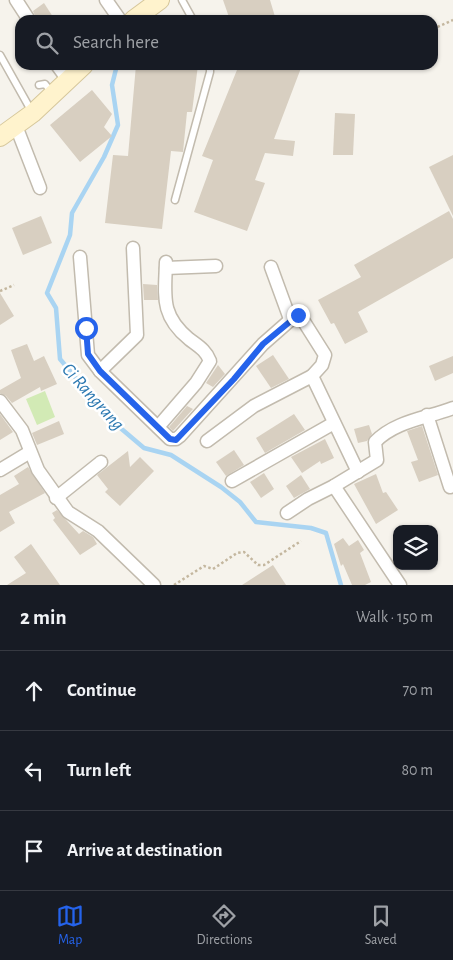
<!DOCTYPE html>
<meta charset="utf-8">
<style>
body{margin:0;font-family:"Alegreya Sans",sans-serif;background:#20242c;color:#f1f3f6}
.controls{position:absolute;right:15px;bottom:15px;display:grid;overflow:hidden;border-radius:10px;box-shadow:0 1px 4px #0004}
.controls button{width:45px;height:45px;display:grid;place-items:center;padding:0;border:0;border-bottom:1px solid #363941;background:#171b24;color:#f1f3f6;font:25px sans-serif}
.stop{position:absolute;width:15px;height:15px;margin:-11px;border:4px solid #2563eb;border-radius:50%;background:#fff}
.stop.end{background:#2563eb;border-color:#fff;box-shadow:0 1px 5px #0008}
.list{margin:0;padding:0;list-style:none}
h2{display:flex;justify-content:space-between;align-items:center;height:65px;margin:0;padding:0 20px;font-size:21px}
h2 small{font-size:16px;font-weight:400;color:#9ea1a6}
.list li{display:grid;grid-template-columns:32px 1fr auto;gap:15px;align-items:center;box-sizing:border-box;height:80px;padding:0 20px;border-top:1px solid #363941}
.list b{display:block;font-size:19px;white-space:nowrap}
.list em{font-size:16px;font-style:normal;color:#9ea1a6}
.icon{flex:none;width:28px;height:28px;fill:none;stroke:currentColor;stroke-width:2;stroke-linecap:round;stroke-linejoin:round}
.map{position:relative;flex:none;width:453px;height:585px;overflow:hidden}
.search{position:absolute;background:#171b24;box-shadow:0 1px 4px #0004;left:15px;right:15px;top:15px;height:55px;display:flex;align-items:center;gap:12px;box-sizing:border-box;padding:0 18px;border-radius:15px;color:#9ea1a6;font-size:19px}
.sheet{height:305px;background:#171b24}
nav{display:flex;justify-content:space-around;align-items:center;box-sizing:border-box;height:70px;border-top:1px solid #363941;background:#171b24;font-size:14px;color:#9ea1a6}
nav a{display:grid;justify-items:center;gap:2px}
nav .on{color:#2563eb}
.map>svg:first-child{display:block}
.green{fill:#d2eab5}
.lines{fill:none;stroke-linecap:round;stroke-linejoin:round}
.stream{stroke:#a9d4f2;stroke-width:4.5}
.building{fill:#d8cfc1}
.lane-casing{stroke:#c2bbae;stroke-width:9}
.street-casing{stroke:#c2bbae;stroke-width:15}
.secondary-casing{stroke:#d6c79b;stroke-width:20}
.path{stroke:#c4b79f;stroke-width:2.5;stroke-dasharray:2.5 2.5;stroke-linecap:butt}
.lane{stroke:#fff;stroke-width:6}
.street{stroke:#fff;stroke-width:12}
.secondary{stroke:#fff3cd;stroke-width:18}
.route{stroke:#2563eb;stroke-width:6}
.labels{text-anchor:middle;stroke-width:5;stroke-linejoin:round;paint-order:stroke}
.water-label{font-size:19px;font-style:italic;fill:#2e7ab2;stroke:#fff}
</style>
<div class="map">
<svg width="453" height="585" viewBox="0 0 453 585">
<rect width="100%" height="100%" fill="#f6f3ec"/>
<polygon class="green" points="45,391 55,417 37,425 26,399"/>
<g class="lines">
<g class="stream">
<polyline points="154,20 154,11"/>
<polyline points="117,65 112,85 118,125 104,157 72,213 70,235 47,293 56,308 60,359 111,420 144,448 171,455 221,487 240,502 256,522 311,528 326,533 341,585"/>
</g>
</g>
<g class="building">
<polygon points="223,0 270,0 276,20 230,20"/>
<polygon points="44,3 55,20 37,20 33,11"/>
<polygon points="136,65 198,65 192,112 187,112 183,152 171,151 162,229 105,223 113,155 128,156"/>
<polygon points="239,65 293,65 301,68 274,139 295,141 293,156 265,153 255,180 265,183 247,231 194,212 213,160 202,156"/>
<polygon points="92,90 112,114 104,127 112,136 80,162 50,125"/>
<polygon points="335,113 355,114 353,155 333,155"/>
<polygon points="453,155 453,216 429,167"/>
<polygon points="449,211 453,219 453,258 358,312 368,332 345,344 334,323 331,324 318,300 361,277 354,265"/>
<polygon points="41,216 52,243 23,255 12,228"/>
<polygon points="143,284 157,285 158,300 144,300"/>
<polygon points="0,293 14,316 0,325"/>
<polygon points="27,344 34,361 44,356 57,384 41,391 40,387 12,403 6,396 0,393 0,390 21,378 11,350"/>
<polygon points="273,355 289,379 271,388 256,366"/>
<polygon points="453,356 453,373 435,381 429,366"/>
<polygon points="218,365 225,374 213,387 206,383"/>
<polygon points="187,406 193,409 173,431 169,427"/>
<polygon points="0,414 13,432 0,440"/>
<polygon points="294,414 305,430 265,453 256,438"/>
<polygon points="59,421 64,434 37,445 32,433"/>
<polygon points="369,425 372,434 367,441 358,443 354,429"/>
<polygon points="422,426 438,475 419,482 411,462 418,460 407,431"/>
<polygon points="325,439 334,458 321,464 320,461 302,473 291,457"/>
<polygon points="234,450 244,465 226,476 216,462"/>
<polygon points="128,451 130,467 140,457 154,471 120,506 105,492 108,489 97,475"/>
<polygon points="28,467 45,493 9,512 15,523 0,532 0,495 19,484 14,476"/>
<polygon points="264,473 274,489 261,498 250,482"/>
<polygon points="376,474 383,493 386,492 398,510 376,524 354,484"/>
<polygon points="301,475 310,489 294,498 286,486"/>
<polygon points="57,510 79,534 83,531 93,537 97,544 80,555 53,520 55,518 52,513"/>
<polygon points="343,538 349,546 358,540 364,550 360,553 371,582 365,585 352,585 343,564 341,566 334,544"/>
<polygon points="31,544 60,585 7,585 26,573 14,557"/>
<polygon points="273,565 286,585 242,585"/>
</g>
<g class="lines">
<defs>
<g id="lane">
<polyline points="182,0 193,20"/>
<polyline points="0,55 32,112"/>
<polyline points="39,85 45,84 53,94"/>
<polyline points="175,200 210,72 210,65"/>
</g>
<g id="street">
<polyline points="16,0 29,20"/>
<polyline points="106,0 120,20"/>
<polyline points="57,65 68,80"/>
<polyline points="16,126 40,188"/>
<polyline points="80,257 88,355 100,371 170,439 176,439 180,436 263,344 296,315 301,317 325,355 322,365 312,376"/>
<polyline points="271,267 290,319"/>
<polyline points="166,268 216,266"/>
<polyline points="100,371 137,335 133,248"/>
<polyline points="0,401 22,430 38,470 68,512 98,531 154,585"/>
<polyline points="427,415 450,487"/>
<path d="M 158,427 L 196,383 L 210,361 C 206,350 198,346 189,339 C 160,315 165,296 166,262"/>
<polyline points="207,441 254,406 312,376 358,472"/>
<polyline points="0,470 30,452"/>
<polyline points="232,481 334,423"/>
<polyline points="56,498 101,462"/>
<polyline points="287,513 308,499 334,486"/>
<path d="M 400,585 L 334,486 L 377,460 L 375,442 C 395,421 427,418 453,408"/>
</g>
<g id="secondary">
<polyline points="133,20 160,0"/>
<polyline points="0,137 33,113 84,65"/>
</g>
</defs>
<use href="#lane" class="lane-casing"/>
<use href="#street" class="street-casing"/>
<use href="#secondary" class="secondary-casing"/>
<g class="path">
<polyline points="313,19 342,20"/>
<polyline points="433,29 453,20"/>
<polyline points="0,291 14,285"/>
<polyline points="174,585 204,566 213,569 237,553 244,552 258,565 264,565 301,541"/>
</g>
<use href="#lane" class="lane"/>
<use href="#street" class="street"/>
<use href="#secondary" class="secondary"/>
</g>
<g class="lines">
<polyline class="route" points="86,328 88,354 100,371 170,439 176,440 234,379 263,344 298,315"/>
</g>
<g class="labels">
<g class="water-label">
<text transform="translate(94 396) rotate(48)" y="7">Ci Rangrang</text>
</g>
</g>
</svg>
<div class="controls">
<button><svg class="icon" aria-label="layers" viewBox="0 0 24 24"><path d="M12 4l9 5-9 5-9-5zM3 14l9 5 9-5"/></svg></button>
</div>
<div class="stop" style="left:86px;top:328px"></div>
<div class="stop end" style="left:298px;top:315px"></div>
<div class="search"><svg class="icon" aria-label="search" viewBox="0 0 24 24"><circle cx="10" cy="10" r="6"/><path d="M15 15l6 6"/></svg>Search here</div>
</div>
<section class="sheet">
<h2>2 min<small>Walk · 150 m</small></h2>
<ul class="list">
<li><svg class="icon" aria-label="ahead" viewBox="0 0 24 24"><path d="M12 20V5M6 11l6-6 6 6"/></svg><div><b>Continue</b></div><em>70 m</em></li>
<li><svg class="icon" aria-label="left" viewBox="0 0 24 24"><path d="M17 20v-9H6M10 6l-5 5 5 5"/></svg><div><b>Turn left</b></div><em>80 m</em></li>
<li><svg class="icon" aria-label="arrive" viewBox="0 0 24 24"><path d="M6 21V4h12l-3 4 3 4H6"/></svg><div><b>Arrive at destination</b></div></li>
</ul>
</section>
<nav>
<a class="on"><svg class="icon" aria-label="map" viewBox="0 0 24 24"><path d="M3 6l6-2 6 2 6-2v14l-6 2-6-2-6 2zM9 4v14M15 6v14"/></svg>Map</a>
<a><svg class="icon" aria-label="directions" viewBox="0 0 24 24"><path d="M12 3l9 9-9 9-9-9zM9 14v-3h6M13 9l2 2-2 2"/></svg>Directions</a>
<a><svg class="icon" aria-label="saved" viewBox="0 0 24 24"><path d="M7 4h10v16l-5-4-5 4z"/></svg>Saved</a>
</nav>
